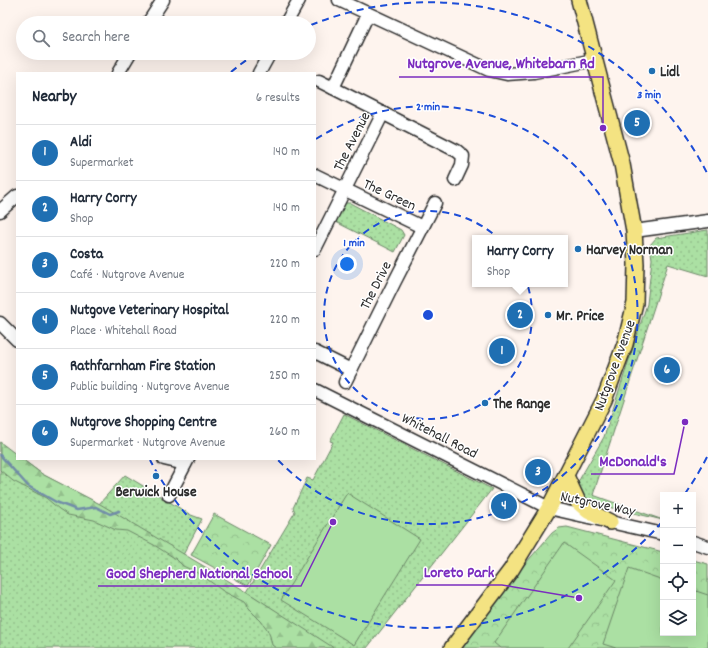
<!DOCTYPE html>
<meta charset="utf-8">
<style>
body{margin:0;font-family:Dekko,sans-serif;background:#f2f2f3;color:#1f2937}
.controls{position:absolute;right:12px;bottom:12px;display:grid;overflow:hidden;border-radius:0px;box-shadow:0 4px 16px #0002}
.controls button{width:36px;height:36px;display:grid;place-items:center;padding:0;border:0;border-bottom:1px solid #e0e1e3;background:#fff;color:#1f2937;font:20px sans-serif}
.you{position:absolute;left:347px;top:264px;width:14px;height:14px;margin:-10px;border:3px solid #fff;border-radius:50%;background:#1a73e8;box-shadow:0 0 0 6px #1a73e833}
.badge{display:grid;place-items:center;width:26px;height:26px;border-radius:50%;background:#1f6fb2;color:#fff;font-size:13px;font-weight:700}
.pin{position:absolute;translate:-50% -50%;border:2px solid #fff;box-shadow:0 1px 4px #0006}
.popup{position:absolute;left:472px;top:235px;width:96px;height:52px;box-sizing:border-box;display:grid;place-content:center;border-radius:0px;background:#fff;filter:drop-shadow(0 1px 3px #0005);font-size:13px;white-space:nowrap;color:#747a83}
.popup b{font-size:15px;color:#1f2937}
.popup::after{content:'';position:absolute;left:50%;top:100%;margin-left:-8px;border:8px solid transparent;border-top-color:#fff}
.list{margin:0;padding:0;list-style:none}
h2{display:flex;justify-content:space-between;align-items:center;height:52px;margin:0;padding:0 16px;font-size:17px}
h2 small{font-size:13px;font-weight:400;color:#747a83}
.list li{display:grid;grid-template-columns:26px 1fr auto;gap:12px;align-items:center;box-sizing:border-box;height:56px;padding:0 16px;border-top:1px solid #e0e1e3}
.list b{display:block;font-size:15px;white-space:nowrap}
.list p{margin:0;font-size:13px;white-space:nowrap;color:#747a83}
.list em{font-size:13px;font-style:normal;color:#747a83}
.icon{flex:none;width:22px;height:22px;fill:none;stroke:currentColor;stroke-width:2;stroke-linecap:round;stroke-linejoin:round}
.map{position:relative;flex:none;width:708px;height:648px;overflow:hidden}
.search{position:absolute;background:#fff;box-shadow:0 4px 16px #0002;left:16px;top:16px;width:300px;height:44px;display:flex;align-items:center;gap:10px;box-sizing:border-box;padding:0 14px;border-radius:22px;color:#747a83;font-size:15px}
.panel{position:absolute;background:#fff;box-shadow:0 4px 16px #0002;left:16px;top:72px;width:300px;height:388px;border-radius:0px}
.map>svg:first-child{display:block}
.grass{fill:url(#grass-dots);stroke:#6b8667}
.forest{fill:url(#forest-firs);stroke:#6b8667}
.park{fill:url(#park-crowns);stroke:#6b8667}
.pitch{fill:#abe0a3;stroke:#6b8667}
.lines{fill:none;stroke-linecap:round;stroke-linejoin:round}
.stream{stroke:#718da8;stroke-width:2.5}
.minor-casing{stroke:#2b2b2b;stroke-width:15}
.major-casing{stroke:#2b2b2b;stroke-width:18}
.minor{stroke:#fff;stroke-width:12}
.major{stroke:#f4e382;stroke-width:15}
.ring{fill:none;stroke:#1d4ed8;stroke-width:2;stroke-dasharray:7 5}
.poi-dot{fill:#1f6fb2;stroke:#fff;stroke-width:1.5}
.labels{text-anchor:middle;stroke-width:3;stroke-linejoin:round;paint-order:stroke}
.poi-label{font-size:15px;font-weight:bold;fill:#2b2b2b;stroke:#fff;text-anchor:start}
.street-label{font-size:15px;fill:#2b2b2b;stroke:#fff}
.centre{fill:#1d4ed8;stroke:#fff;stroke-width:2}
.ring-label{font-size:12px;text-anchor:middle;font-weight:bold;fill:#1d4ed8;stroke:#fff;stroke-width:3;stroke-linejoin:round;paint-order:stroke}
.leader{fill:none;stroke:#7b2cbf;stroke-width:1.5}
.callout-dot{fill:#7b2cbf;stroke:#fff;stroke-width:1.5}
.callout-label{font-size:16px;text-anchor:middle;font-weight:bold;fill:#7b2cbf;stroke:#fff;stroke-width:3;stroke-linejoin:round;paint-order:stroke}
</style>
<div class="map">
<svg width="708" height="648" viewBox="0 0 708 648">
<defs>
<pattern id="grass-dots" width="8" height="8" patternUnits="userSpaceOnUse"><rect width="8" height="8" fill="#abe0a3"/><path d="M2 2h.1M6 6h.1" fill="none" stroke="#93c08c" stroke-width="1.8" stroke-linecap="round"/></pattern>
<pattern id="forest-firs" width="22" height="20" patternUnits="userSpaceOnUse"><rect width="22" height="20" fill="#abe0a3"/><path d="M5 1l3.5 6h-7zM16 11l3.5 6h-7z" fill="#93c08c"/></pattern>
<pattern id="park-crowns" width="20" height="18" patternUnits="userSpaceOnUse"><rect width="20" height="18" fill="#abe0a3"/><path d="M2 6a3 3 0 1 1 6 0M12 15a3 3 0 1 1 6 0" fill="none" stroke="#93c08c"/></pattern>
</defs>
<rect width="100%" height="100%" fill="#fef4ee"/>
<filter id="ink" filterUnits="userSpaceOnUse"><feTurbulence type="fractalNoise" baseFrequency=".025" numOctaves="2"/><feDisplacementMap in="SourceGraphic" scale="8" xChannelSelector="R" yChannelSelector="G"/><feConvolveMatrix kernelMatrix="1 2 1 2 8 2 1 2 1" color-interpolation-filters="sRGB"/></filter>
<g filter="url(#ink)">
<g class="grass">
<polygon points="344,203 350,203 401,230 404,235 395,252 334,221"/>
<polygon points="708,230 708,276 668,264 593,495 663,520 587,502 579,495 578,482 604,437 647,304 652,259 650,245 656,238"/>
<polygon points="344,414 492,489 367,648 0,648 0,442 17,459 22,459 42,474 99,504 125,475 191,515 202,519 183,555 289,620 247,592 295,512 293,508 307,478 313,480 333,442 330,441"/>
</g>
<polygon class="forest" points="0,442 17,455 17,459 22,459 42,474 100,504 247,592 334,648 276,648 272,645 270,636 267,629 261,621 249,609 244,602 223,591 200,574 183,566 176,559 154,545 127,531 116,530 94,520 68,515 59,509 46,498 13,481 0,470"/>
<g class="park">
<polygon points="214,514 271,545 248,586 191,555"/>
<polygon points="567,527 663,552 663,633 693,633 693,560 708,564 708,648 452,648 552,533 559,528"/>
</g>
<g class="pitch">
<polygon points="347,493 420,539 354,645 281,600"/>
<polygon points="564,543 616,580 568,648 500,648 494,643"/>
<polygon points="629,568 663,580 663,633 693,633 693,590 708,595 708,648 616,648 603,644"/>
</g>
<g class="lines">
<polyline class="stream" points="0,455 28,486 56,502 77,510 96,507 110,514 119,511"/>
<defs>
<g id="minor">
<polyline points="339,0 489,70 507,74 534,72 594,60"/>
<polyline points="368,14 333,88 457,151 463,156 462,165 455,180"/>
<polyline points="148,23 163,0"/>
<polyline points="286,23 299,0"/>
<polyline points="118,73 130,53"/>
<polyline points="259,73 270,53"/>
<polyline points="319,81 333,88"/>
<polyline points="315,175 422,227"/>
<polyline points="0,211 17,196"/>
<polyline points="634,231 708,221"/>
<polyline points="315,249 383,113"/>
<polyline points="0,323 17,340"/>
<polyline points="315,352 351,370"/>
<polyline points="345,382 394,283 435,203"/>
<polyline points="315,390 549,508 663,534"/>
<polyline points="164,459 185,464"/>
<polyline points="169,495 188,459"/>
<polyline points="693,542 708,547"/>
</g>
<g id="major">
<polyline points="566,476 578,502 588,511 610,522"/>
<polyline points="452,648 511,570 549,508 604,400 625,344 635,303 636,264 634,231 622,164 579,0"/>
</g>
</defs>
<use href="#minor" class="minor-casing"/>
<use href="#major" class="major-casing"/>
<use href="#minor" class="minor"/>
<use href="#major" class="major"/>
</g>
</g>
<g class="ring">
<circle cx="428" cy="315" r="104"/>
<path d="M316 139A209 209 0 1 1 278 460"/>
<path d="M707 457A313 313 0 0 1 684 495M662 522A313 313 0 0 1 150 460M231 72A313 313 0 0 1 255 54M311 25A313 313 0 0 1 707 173"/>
</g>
<g class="poi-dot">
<circle cx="652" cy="71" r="4"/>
<circle cx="578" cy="249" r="4"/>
<circle cx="548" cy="315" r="4"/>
<circle cx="485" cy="403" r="4"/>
<circle cx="156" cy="476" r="4"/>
</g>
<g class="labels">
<g class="poi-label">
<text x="660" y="76">Lidl</text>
<text x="586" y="254">Harvey Norman</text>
<text x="556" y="320">Mr. Price</text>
<text x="493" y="408">The Range</text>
<text x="156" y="496" text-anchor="middle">Berwick House</text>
</g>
<g class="street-label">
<text transform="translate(351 141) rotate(-63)" y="5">The Avenue</text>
<text transform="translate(390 194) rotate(25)" y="5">The Green</text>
<text transform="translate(375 285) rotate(-63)" y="5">The Drive</text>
<text transform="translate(614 365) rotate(-70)" y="5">Nutgrove Avenue</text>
<text transform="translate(440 435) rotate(27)" y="5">Whitehall Road</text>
<text transform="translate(598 503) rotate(12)" y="5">Nutgrove Way</text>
</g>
</g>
<circle cx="428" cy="315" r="6" class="centre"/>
<g class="ring-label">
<text x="649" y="98">3 min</text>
<text x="428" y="110">2 min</text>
<text x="354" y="246">1 min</text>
</g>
<path class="leader" d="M603 128L603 77H399M685 422L674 474H591M579 598L502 585H416M333 522L301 586H98"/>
<g class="callout-dot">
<circle cx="603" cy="128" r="4"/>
<circle cx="685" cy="422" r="4"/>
<circle cx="579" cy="598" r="4"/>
<circle cx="333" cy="522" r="4"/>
</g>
<g class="callout-label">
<text x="501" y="68">Nutgrove Avenue, Whitebarn Rd</text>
<text x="633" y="466">McDonald's</text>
<text x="459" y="577">Loreto Park</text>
<text x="199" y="578">Good Shepherd National School</text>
</g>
</svg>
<div class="controls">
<button>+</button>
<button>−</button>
<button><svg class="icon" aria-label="locate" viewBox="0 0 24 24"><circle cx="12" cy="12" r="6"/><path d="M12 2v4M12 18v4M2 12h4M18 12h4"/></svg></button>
<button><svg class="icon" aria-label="layers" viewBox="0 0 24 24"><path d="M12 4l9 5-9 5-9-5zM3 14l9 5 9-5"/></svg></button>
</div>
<div class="you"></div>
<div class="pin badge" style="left:502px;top:351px">1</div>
<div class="pin badge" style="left:520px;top:315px">2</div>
<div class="popup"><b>Harry Corry</b>Shop</div>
<div class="pin badge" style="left:538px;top:472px">3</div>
<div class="pin badge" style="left:504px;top:506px">4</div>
<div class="pin badge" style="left:637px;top:123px">5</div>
<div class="pin badge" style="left:667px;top:370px">6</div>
<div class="search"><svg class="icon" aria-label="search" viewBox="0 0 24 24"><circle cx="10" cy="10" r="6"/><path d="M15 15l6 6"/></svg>Search here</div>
<section class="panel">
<h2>Nearby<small>6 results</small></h2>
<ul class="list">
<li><span class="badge">1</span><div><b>Aldi</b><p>Supermarket</p></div><em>140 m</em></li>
<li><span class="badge">2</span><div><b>Harry Corry</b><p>Shop</p></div><em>140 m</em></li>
<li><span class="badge">3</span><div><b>Costa</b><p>Café · Nutgrove Avenue</p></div><em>220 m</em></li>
<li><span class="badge">4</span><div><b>Nutgove Veterinary Hospital</b><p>Place · Whitehall Road</p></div><em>220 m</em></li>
<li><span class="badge">5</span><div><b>Rathfarnham Fire Station</b><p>Public building · Nutgrove Avenue</p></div><em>250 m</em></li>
<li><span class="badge">6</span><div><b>Nutgrove Shopping Centre</b><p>Supermarket · Nutgrove Avenue</p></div><em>260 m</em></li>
</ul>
</section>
</div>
